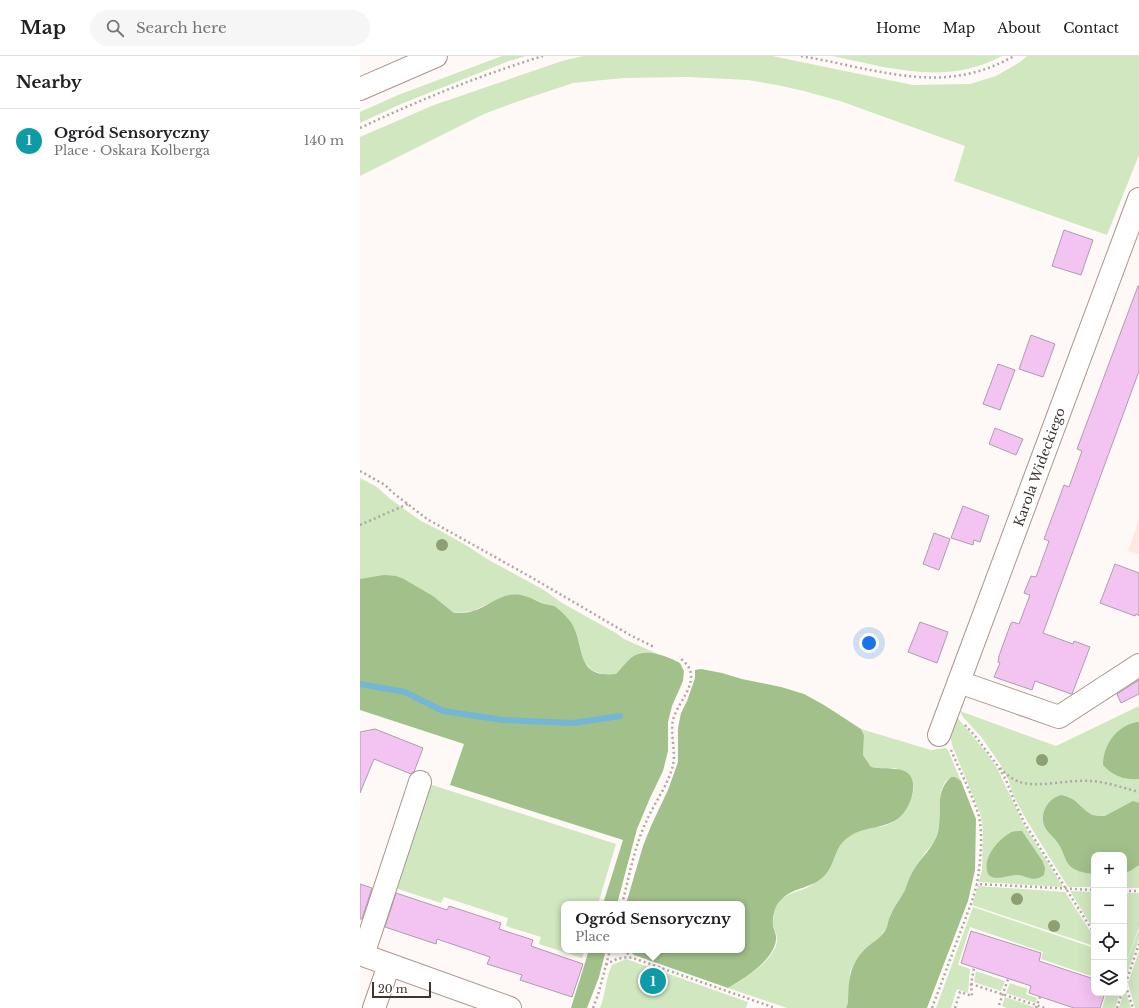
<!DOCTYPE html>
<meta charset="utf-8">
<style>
body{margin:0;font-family:"Libre Baskerville",serif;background:#f6f6f6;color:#202124}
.controls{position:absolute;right:12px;bottom:12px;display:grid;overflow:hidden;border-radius:8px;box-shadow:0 4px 16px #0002}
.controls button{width:36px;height:36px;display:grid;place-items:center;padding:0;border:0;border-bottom:1px solid #e0e0e0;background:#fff;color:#202124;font:20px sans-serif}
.scale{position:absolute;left:12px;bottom:10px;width:59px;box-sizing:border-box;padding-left:4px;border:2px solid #3e3531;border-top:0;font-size:11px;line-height:14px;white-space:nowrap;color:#3e3531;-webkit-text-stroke:3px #fff;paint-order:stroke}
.you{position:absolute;left:509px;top:587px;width:14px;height:14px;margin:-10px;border:3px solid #fff;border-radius:50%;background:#1a73e8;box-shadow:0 0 0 6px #1a73e833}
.badge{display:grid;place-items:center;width:26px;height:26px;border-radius:50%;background:#865dd7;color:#fff;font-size:13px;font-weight:700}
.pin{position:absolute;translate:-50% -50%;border:2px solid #fff;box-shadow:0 1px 4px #0006}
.popup{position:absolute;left:201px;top:845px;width:184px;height:52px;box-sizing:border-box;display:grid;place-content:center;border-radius:8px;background:#fff;filter:drop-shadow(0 1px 3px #0005);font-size:13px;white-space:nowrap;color:#757577}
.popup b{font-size:15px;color:#202124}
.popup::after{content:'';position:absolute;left:50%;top:100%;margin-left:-8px;border:8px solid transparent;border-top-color:#fff}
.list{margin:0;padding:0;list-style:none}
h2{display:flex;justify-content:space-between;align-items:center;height:52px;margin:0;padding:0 16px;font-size:17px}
h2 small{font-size:13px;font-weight:400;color:#757577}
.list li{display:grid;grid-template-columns:26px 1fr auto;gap:12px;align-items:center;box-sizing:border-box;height:64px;padding:0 16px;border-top:1px solid #e0e0e0}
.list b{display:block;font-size:15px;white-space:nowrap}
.list p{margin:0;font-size:13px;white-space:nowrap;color:#757577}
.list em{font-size:13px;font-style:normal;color:#757577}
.icon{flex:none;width:22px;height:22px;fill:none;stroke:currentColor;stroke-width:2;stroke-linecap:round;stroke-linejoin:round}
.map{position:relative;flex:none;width:779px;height:952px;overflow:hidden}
header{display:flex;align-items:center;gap:24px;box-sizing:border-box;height:56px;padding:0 20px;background:#fff;border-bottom:1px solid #e0e0e0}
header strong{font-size:19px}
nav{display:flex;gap:22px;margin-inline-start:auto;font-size:14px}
.search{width:280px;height:36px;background:#f6f6f6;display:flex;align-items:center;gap:10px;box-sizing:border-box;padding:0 14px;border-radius:22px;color:#757577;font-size:15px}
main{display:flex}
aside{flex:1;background:#fff}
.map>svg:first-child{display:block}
.built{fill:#fde9e1}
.green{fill:#d0e7bf}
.forest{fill:#a1c08a}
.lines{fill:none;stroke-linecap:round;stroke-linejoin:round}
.stream{stroke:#73b6d5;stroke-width:6}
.building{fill:#f3c3f2;stroke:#ae9dad}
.minor-casing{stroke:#ab958c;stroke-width:24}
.major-casing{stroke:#ab958c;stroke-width:24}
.path{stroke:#aea7a5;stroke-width:2.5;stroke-dasharray:2 3;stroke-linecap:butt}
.minor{stroke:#fff;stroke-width:22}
.major{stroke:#fff;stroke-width:22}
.tree{fill:#8ea072}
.labels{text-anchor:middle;stroke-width:3;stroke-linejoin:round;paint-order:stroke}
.street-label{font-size:13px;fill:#3e3531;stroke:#fff}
</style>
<header>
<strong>Map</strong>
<div class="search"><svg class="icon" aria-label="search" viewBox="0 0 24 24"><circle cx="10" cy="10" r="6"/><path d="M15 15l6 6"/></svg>Search here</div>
<nav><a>Home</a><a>Map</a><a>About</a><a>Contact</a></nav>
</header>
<main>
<aside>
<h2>Nearby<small></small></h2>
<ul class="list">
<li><span class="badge" style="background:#0f9aa8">1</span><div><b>Ogród Sensoryczny</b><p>Place · Oskara Kolberga</p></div><em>140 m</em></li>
</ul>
</aside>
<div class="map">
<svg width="779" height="952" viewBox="0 0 779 952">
<rect width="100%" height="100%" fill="#fef9f7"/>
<polygon class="built" points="779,463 779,498 768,495"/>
<g class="green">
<polygon points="142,0 166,0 149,5 41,48 0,67 0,56 38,39"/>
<polygon points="223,0 412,0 553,29 610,28 636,20 660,6 667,0 779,0 779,99 747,179 594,125 605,90 480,45 444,35 417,29 388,24 328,21 264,22 213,27 153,47 124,58 0,120 0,81 74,49 202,5"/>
<path d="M 472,0 L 642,0 C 586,30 530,12 472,0 Z"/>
<polygon points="0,422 17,431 29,442 61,465 81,475 109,491 127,503 184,534 202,547 256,577 264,583 298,598 279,598 256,618 246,619 233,615 225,607 220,596 218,586 209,564 194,551 165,540 155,539 142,541 113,555 94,557 73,540 44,523 0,523"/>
<polygon points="779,650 779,832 764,832 764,799 734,799 734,831 708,831 667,765 653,739 649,725 640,708 622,682 603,661 600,655 696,690"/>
<polygon points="596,660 625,695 637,712 664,769 703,831 619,826 622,814 623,773 620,757 592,689 590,678"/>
<path d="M 501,673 L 571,694 L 586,692 L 588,694 L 601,725 L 595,722 L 591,721 L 585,726 L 581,735 L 579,754 L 580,767 L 575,785 L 565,797 L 549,824 L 545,834 L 530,859 L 526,873 L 515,887 L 505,893 L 494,908 L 490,916 L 488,947 L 486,952 L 427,952 L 368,932 C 384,923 419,902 417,881 C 416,877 414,873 413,869 C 413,862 414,852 419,846 C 428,835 443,836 453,828 C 459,823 467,816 470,810 C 476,800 477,790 487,782 C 495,776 503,773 512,771 C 517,771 523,771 527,769 C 543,763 552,747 554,731 L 536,712 L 526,713 L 511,711 L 503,699 L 504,679 Z"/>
<polygon points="69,728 256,788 238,848 204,848 204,894 225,894 222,902 179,888 181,881 146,870 148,862 84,841 81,847 35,832"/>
<polygon points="618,830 705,836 734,881 734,890 612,849"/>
<polygon points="710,835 734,836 734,874"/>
<polygon points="764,837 779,837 779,871 768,902 764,900"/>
<polygon points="613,851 734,892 734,921 681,903 683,896 610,871 598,909 610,913 608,937 597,933 591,952 576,952"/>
<polygon points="779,873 779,883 765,924 764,901 768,903"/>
<polygon points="779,895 779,952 775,952 768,927"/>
<path d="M 266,903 L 388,946 L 386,952 L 240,952 C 246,938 245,923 252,909 Z"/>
<polygon points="616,915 645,925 641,935 614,926"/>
<polygon points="650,927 668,933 666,938 677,942 676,947 646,937"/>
<polygon points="765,933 771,952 759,952"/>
<polygon points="747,937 760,937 755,952 742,952"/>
<polygon points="645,941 674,951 674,952 647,952 642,950"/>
</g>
<g class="forest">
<path d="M 24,519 L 36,520 L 44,523 L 73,540 L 94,557 C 100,557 107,557 113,555 C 132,549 141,534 165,540 C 172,542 178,546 185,548 C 188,549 191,549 194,550 C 199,553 206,560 210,565 C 226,587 213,623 256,618 C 261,613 266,606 271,602 C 285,591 306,600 320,607 L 324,615 L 323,625 L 312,650 L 308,666 L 308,695 L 303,715 L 290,742 L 277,773 L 257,848 L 243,848 L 263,784 L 90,729 L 104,688 L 0,654 L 0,523 Z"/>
<path d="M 341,613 L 362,617 L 382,623 L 421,631 L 444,638 L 464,649 L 501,673 L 504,679 L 503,699 L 511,711 C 529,715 556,706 553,735 C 552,741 550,747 547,752 C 533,777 506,766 486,783 C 474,793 475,808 465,819 C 452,833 434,831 423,842 C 415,848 412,860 413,870 C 414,875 417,879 416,884 C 413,905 385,922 368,932 L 274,899 L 268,894 L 382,894 L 382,848 L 266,848 L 283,790 L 291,770 L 308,734 L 318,706 L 318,672 L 321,657 L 327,645 L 335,622 L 335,614 Z"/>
<path d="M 779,666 L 779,723 C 764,724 753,720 743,709 C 743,688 758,668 779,666 Z"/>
<path d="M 591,721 L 595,721 L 601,725 L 616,763 L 615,814 L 608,845 L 567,952 L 486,952 L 488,947 C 489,925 488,911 505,893 C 512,886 518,885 525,875 C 528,870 528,863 531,858 C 535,849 541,842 545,834 C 547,828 549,822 552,817 C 558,805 569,796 575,784 C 586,763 571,739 591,721 Z"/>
<path d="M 701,739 L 708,741 L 714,744 L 726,755 L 732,759 L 738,760 L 745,760 L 773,745 L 779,747 L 779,809 L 770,815 L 764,817 L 764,799 L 734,799 L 734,817 C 730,818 726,817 722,816 C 703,811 707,800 698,787 C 695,782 689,778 686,773 C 678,759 687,743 701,739 Z"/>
<path d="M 662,775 L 683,806 L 685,812 L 684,819 C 673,827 669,820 658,819 C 650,818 637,825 630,820 C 628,819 628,817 627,815 C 624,800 638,784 650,777 C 653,775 658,775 662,775 Z"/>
<polygon points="229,894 246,894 239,921 227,952 211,952"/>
</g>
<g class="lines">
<polyline class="stream" points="0,628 45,636 83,655 143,664 213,667 260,660"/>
</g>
<g class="building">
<polygon points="704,174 733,184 721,219 692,210"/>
<polygon points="778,230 779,230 779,315 683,577 713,588 714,585 730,591 712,638 711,638 675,625 672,634 634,621 640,607 638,606 639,600 651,567 653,566 659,568 670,539 664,537 671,520 676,521 689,485 684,483 704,429 709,431 722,395 717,393"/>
<polygon points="671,279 695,288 683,321 659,313"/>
<polygon points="638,308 655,314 640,354 623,348"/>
<polygon points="635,372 663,383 656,399 629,388"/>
<polygon points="603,450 629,460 620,486 614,484 613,489 591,482"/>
<polygon points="574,477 590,483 579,514 563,508"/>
<polygon points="755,508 779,517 779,560 776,558 775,560 740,547"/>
<polygon points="560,566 588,576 577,607 548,596"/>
<polygon points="779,624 779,638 761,647 757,638"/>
<polygon points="15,673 63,692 54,716 51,718 14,703 0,737 0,676"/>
<polygon points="0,828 12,832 2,863 0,863"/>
<polygon points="36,837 87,854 89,850 141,867 139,873 173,884 171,890 223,908 212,941 160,924 162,919 127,908 130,901 77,883 76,888 25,871"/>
<polygon points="611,875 681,897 679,905 734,923 734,937 745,937 740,952 714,952 669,937 671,930 601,907"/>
</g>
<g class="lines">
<defs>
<g id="minor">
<polyline points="599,626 699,661 779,609"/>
<polyline points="579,679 779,143"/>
<polyline points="0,898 150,952"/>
<polyline points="3,899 60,726"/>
<polyline points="14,952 29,909"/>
</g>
<polyline id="major" points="0,33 76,0"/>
</defs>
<use href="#minor" class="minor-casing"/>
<use href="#major" class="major-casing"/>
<g class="path">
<path d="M 441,0 C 457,3 474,6 490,10 C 550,22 597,32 654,0"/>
<path d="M 0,72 C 59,44 121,19 183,0"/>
<polyline points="0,415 25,429 32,436 67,463 169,520 270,579 294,591"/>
<polyline points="0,469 48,448"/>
<polyline points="605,669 616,681 637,709 646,724 655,747 665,768 734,877"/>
<path d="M 591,694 C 600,715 611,736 618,757 C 624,777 620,808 617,828"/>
<path d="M 640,712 C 645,717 650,722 657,725 C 675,733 710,723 731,725 C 747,726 763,732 779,736"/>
<polyline points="764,835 779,835"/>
<path d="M 262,848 C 269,821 274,792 286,766 C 294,747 308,730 313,709 C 316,696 310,677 313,664 C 317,647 339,628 328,610 C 326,607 322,604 319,601"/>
<polyline points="263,894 271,900"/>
<path d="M 246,909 C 254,903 264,900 273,902 L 415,952"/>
<polyline points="764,925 773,952"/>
<polyline points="611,928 685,952"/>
<polyline points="764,932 779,888"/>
<polyline points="639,949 648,923"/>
<polyline points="233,952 238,939 250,894"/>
<polyline points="572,952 612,845 617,828 734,834"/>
<polyline points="595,952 600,936 612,940 611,928 614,912"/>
<polyline points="676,952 680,941"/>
<polyline points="757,952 762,937"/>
</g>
<use href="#minor" class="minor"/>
<use href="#major" class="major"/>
</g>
<g class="tree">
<circle cx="82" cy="489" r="6"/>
<circle cx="682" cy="704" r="6"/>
<circle cx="657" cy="843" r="6"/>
<circle cx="694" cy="870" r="6"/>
</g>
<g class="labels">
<g class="street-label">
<text transform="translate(679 411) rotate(-70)" y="5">Karola Wideckiego</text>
</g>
</g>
</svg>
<div class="controls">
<button>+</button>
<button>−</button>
<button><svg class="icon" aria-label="locate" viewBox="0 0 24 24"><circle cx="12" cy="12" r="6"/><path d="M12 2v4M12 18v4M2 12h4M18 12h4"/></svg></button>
<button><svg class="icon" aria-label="layers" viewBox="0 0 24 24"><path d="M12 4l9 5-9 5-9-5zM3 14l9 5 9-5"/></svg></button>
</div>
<div class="scale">20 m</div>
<div class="you"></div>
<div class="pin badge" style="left:293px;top:925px;background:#0f9aa8">1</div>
<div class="popup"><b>Ogród Sensoryczny</b>Place</div>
</div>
</main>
